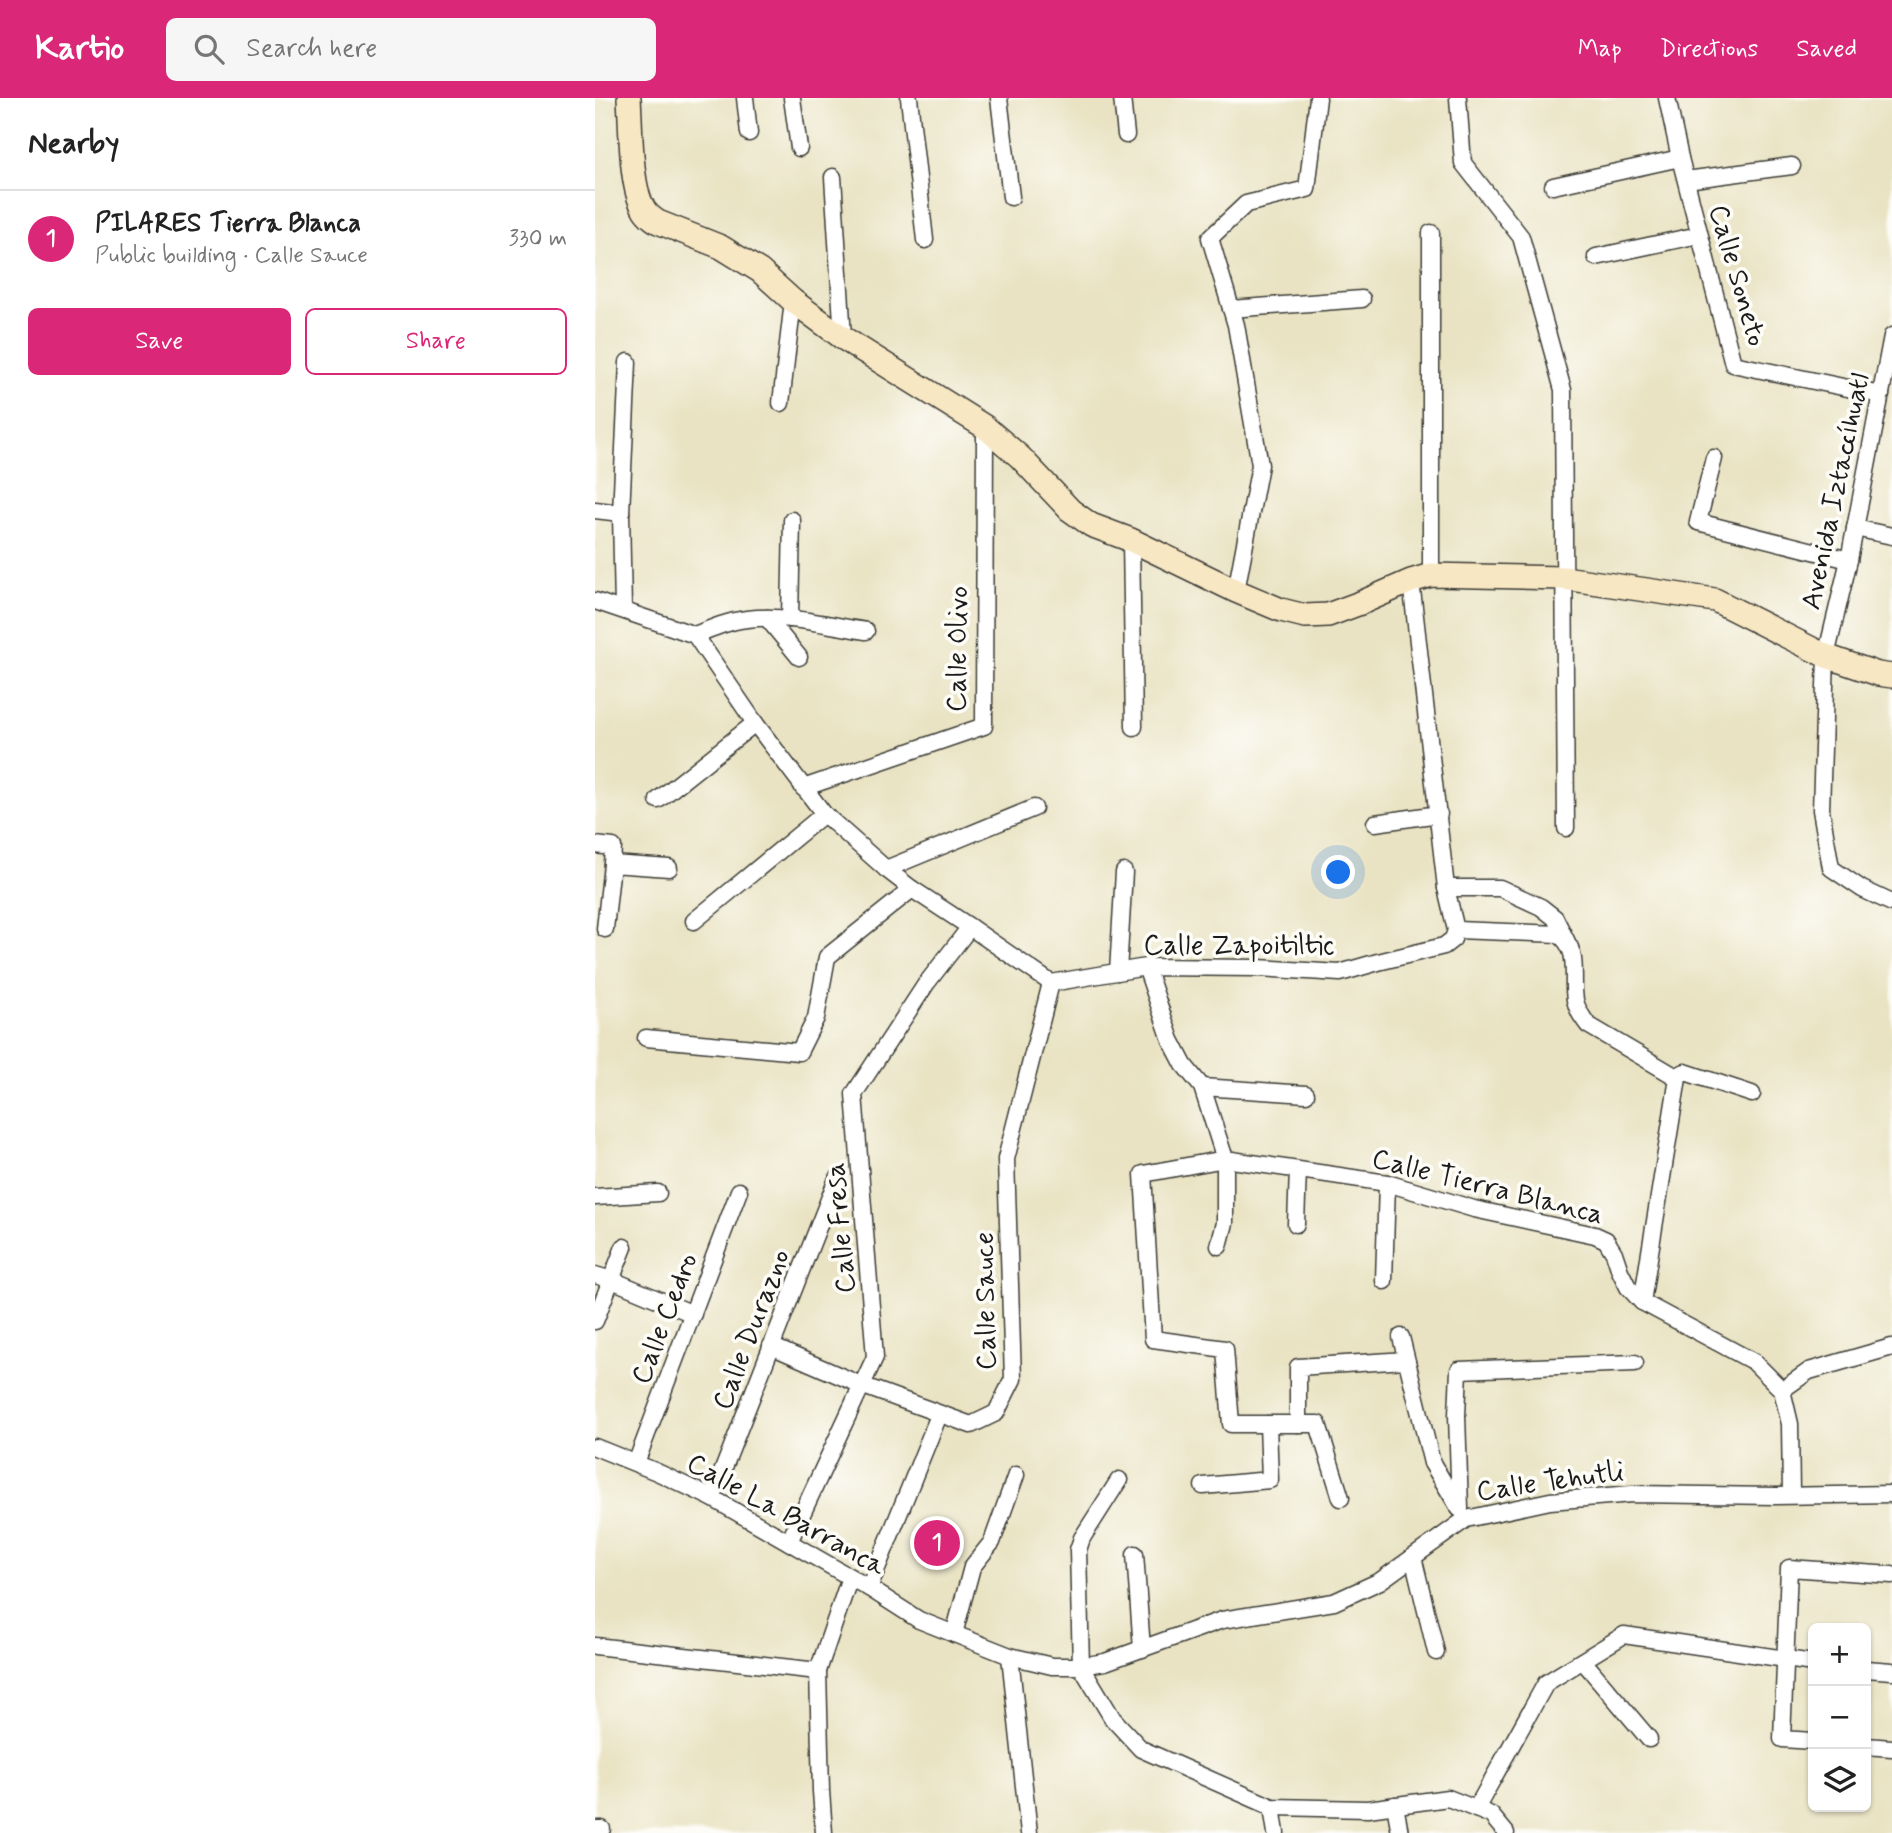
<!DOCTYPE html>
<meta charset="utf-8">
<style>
body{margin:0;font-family:Mynerve,sans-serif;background:#f6f6f6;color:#222}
.controls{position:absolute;right:21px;bottom:21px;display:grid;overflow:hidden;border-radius:10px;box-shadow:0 2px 5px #0004}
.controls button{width:63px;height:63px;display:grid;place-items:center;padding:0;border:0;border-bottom:2px solid #e0e0e0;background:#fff;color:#222;font:35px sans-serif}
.you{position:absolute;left:744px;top:775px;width:24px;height:24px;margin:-18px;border:5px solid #fff;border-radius:50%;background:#1a73e8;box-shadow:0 0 0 10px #1a73e833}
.badge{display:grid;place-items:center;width:46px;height:46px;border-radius:50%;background:#db2777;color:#fff;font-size:23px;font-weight:700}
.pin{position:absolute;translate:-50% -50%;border:4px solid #fff;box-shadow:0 2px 7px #0006}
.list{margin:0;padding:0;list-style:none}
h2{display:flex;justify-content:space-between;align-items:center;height:91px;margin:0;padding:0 28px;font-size:30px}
h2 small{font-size:23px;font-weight:400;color:#767676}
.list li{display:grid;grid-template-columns:46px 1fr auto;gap:21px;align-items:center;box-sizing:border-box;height:98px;padding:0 28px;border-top:2px solid #e0e0e0}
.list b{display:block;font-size:26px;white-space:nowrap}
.list p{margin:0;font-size:23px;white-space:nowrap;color:#767676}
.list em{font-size:23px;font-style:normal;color:#767676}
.actions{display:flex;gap:14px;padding:21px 28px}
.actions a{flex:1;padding:16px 0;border:2px solid #db2777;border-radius:10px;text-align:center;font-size:24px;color:#db2777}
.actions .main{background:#db2777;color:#fff}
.icon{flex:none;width:38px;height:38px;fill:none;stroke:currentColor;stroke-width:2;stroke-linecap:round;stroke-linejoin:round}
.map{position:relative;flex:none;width:1297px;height:1735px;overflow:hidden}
header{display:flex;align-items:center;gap:42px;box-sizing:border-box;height:98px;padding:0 35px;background:#db2777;color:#fff}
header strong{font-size:33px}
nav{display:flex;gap:38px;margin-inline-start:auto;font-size:24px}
.search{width:490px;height:63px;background:#f6f6f6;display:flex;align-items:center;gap:18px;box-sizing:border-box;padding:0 24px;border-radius:10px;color:#767676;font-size:26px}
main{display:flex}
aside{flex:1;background:#fff}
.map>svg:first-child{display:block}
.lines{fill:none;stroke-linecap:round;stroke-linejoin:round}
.street-casing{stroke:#3b3a35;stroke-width:19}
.secondary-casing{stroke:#3b3a35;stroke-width:26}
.street{stroke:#fff;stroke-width:16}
.secondary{stroke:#f8e7c3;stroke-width:23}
.labels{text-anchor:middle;stroke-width:7;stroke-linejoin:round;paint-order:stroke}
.street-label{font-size:28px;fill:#1c1c1c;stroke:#fdfcf7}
</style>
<header>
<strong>Kartio</strong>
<div class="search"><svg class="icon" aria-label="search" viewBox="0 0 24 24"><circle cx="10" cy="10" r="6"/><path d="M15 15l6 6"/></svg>Search here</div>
<nav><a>Map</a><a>Directions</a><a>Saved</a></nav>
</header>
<main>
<aside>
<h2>Nearby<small></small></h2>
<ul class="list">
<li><span class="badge">1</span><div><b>PILARES Tierra Blanca</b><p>Public building · Calle Sauce</p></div><em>330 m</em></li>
</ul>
<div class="actions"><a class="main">Save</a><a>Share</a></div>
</aside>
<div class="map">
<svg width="1297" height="1735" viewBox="0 0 1297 1735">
<rect width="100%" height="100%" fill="#fdfcf7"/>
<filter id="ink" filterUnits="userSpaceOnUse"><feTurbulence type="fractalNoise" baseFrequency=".0143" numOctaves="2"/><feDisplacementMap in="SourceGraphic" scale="14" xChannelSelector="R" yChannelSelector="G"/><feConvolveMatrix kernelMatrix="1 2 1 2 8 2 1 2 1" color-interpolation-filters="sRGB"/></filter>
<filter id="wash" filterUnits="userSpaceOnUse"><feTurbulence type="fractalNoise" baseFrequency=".00686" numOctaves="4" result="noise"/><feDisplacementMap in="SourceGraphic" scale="28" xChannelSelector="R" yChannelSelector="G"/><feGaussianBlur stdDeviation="1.57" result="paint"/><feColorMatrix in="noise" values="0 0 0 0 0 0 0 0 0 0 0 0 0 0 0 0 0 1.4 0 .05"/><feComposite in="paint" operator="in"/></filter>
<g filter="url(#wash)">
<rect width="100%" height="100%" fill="#e9e3c3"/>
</g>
<g filter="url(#ink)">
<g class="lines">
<defs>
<g id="street">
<polyline points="150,0 154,35"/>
<polyline points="197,0 204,50"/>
<polyline points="314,0 330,142"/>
<polyline points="404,0 416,99"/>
<polyline points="527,0 531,37"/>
<polyline points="863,0 868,65 926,139 968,292 971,730"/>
<polyline points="1072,0 1085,60 1138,266 1286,297"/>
<polyline points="238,79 248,240"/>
<polyline points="1091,82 1197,68"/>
<polyline points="958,88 1085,60"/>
<polyline points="1001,159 1104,137"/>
<polyline points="636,211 767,201"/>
<polyline points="1297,238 1254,462 1231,558 1226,712 1236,770 1267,791 1297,805"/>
<polyline points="186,305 198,203"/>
<polyline points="1119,360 1103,424 1254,462"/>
<polyline points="0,412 26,415"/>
<polyline points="1260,430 1297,438"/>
<polyline points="536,442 539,629"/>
<polyline points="836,477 836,135"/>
<polyline points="816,483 851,790 905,790 946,809 960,820 971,842"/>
<polyline points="641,493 665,367 641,227 615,140 651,106 712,91 723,0"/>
<polyline points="0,503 100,537 160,625 229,716 291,771 317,791 375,829 456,885"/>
<polyline points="28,511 26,415 33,264"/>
<polyline points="172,520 204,559"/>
<polyline points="195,521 197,422"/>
<path d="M 100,537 C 117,530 134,523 152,521 C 191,516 233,527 271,533"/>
<polyline points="208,690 389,628 390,329"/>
<polyline points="63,702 160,625"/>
<polyline points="780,725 844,716"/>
<polyline points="0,747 18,749 17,766"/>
<polyline points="291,771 439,710"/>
<polyline points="99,823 229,716"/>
<polyline points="10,831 17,766 74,770"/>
<path d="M 861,832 L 963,836 C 986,851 976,878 980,902 C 982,912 987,919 993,927 L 1083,980"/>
<polyline points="551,869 576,942 589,967 607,989 630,1061 630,1125 624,1148"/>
<polyline points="523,874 529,774"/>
<polyline points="456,885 551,869 663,870 745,875 783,864 849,848 858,841 861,832 851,790"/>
<polyline points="51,940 204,954 221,920 232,859 317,791"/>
<polyline points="607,989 711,996"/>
<polyline points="0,1099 63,1095"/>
<polyline points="701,1126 703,1072"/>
<polyline points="0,1177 17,1182 98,1216"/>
<polyline points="789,1183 792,1085"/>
<polyline points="1047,1204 1083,980 1086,976 1090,974 1157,996"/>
<polyline points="0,1223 29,1149"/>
<polyline points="806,1239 837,1365 864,1410"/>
<polyline points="176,1248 266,1287 376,1327 401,1315 418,1281 411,1061 456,885"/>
<polyline points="1187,1292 1214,1273 1297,1249"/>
<polyline points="703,1326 703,1269 811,1262"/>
<polyline points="0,1349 62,1374 117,1400 274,1490 324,1522 415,1558 457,1568 486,1568 510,1564 627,1522 739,1504 785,1483 871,1421 955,1403 1037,1396 1181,1398 1297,1396"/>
<polyline points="41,1365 144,1093"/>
<polyline points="524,1382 487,1440 483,1452 486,1568 518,1621 546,1651 677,1709 773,1711 853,1700 896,1717 911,1735"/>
<polyline points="608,1388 675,1382 673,1326"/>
<polyline points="117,1400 242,1081"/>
<polyline points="746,1400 723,1326 636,1326 630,1251 558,1241 548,1076 630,1061 792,1085 879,1111 1000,1137 1011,1142 1019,1155 1025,1173 1033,1189 1047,1204 1159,1264 1187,1292 1195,1326 1196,1396"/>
<polyline points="865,1411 862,1317 864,1272 1040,1265"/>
<polyline points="194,1444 280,1259 259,996 331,886 375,829"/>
<polyline points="540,1456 547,1551"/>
<polyline points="818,1459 841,1554"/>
<polyline points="274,1490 344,1317"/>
<polyline points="359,1536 377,1469 397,1444 421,1377"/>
<polyline points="0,1548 223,1573"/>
<polyline points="415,1558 434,1735"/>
<polyline points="988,1563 1054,1641"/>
<polyline points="1271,1571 1297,1573"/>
<polyline points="1218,1643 1187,1641 1194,1470 1297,1477"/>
<polyline points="1271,1648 1297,1650"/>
<polyline points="800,1707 805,1735"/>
<polyline points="677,1709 681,1735"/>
<polyline points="881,1711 951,1585 1029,1537 1218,1565"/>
<polyline points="0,1731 7,1731"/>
<polyline points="229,1735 226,1693 223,1573 255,1479"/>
</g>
<path id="secondary" d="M 34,0 C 36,27 35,87 48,109 C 51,116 57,120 63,124 L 126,149 L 165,173 L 198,203 L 248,240 L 390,329 L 425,359 L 475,412 L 496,427 L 536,442 L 641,493 L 686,512 L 710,518 L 733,517 L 768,504 L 816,483 L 836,477 L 969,480 L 1120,502 L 1231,558 L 1283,576 L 1297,578"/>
</defs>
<use href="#street" class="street-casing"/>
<use href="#secondary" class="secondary-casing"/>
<use href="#street" class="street"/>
<use href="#secondary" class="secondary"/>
</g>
</g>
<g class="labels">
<g class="street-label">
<text transform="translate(1144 177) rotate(74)" y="10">Calle Soneto</text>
<text transform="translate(1239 393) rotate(-78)" y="10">Avenida Iztaccíhuatl</text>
<text transform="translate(361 551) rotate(-89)" y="10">Calle Olivo</text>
<text x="644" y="856">Calle Zapoitiltic</text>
<text transform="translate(893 1087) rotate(14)" y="10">Calle Tierra Blanca</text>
<text transform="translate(244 1130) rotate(-95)" y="10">Calle Fresa</text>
<text transform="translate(389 1203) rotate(-91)" y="10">Calle Sauce</text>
<text transform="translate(68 1220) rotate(-69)" y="10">Calle Cedro</text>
<text transform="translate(155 1231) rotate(-69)" y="10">Calle Durazno</text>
<text transform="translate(955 1382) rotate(-8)" y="10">Calle Tehutli</text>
<text transform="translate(192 1415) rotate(29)" y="10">Calle La Barranca</text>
</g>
</g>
</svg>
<div class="controls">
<button>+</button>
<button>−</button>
<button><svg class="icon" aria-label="layers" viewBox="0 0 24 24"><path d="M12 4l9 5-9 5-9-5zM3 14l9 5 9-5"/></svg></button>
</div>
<div class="you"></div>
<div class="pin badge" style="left:342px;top:1445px">1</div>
</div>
</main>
